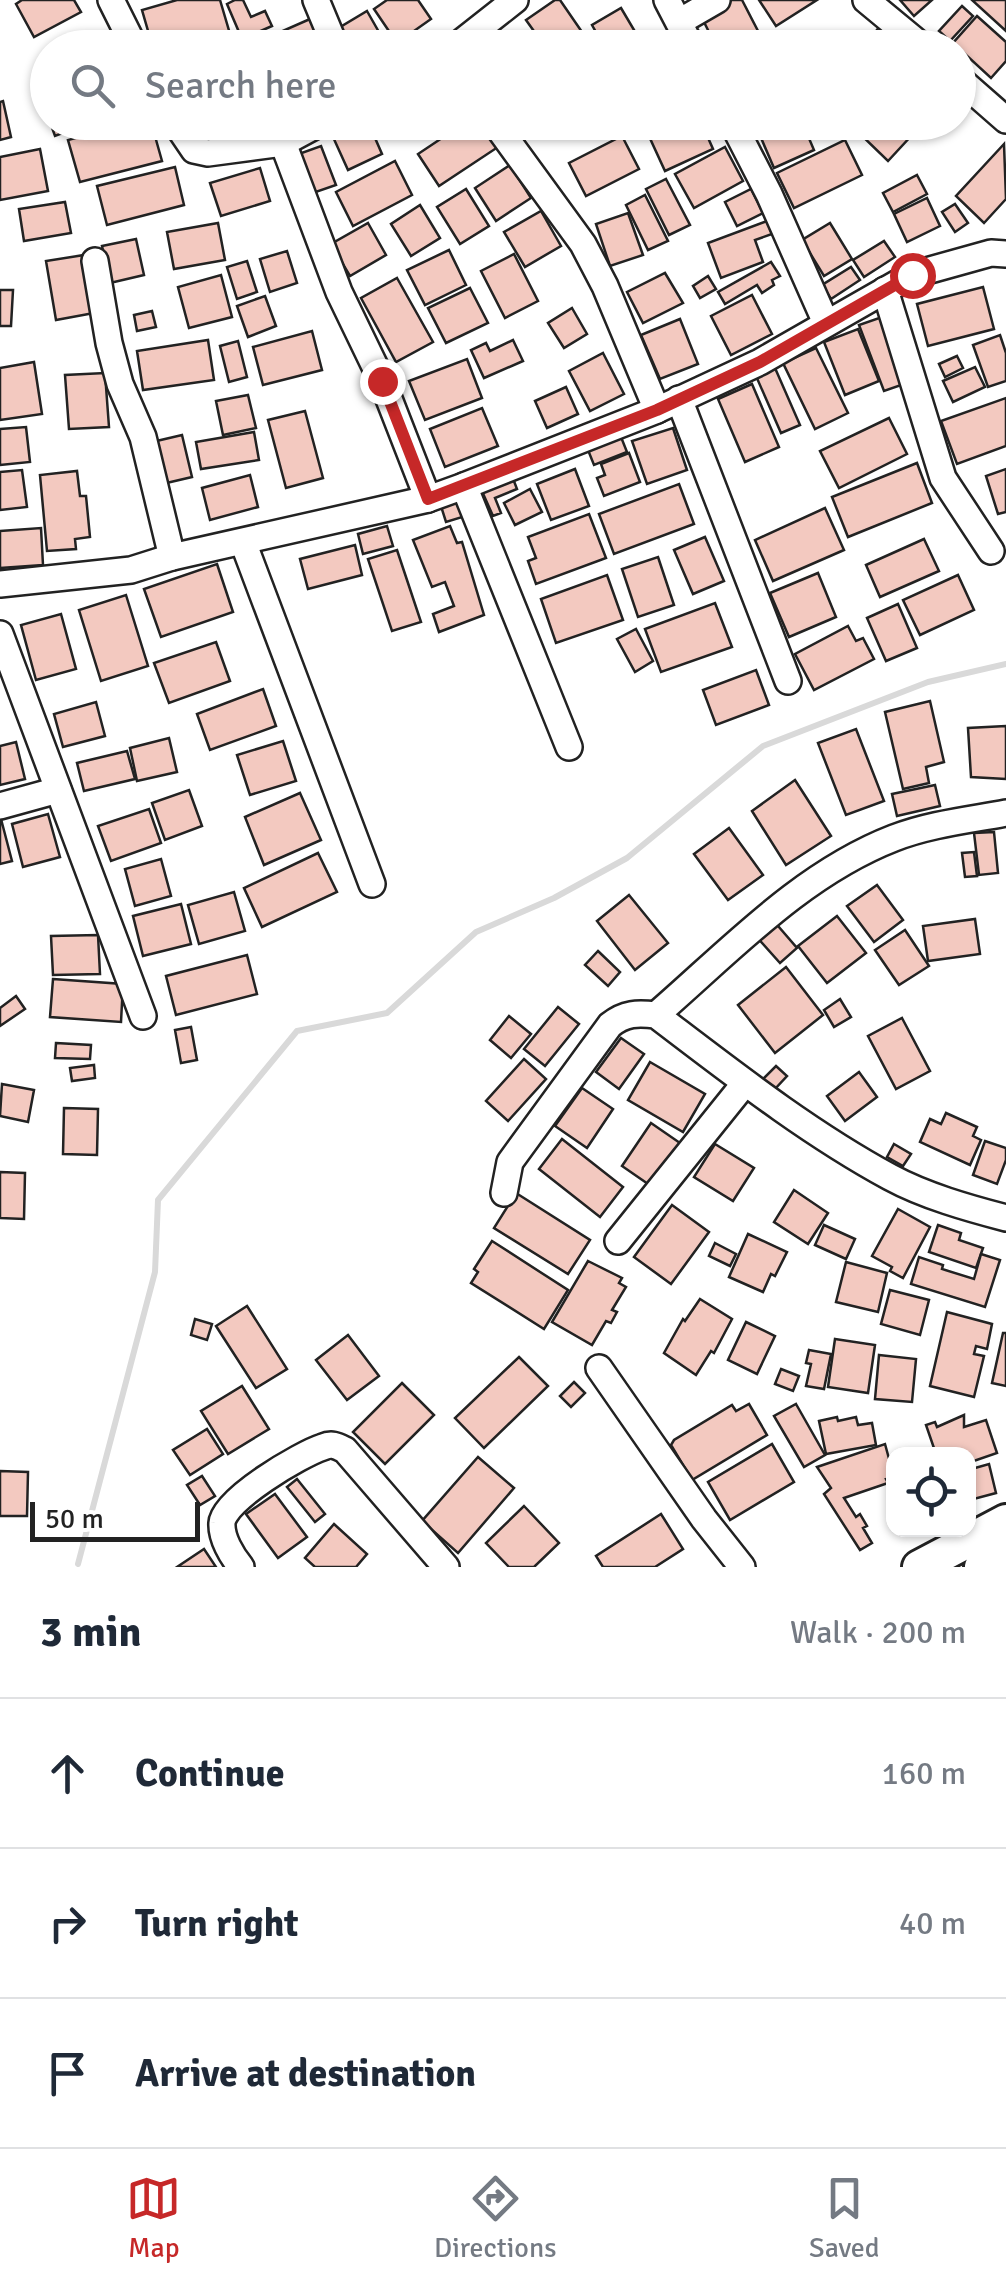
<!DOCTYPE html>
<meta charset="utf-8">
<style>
body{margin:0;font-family:Signika,sans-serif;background:#f2f2f3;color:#1f2937}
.controls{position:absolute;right:30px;bottom:30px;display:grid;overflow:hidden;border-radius:20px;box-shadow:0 2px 8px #0004}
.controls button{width:90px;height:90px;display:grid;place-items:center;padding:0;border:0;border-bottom:2px solid #e0e1e3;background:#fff;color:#1f2937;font:50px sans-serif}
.scale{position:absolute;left:30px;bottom:25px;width:170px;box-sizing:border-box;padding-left:10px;border:5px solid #222;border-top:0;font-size:28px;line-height:35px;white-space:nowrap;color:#222;-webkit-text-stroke:8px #fff;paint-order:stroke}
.stop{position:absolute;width:30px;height:30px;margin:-22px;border:8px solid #c62828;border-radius:50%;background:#fff}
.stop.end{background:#c62828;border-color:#fff;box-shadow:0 2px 10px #0008}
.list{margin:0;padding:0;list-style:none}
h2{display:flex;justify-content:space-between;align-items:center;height:130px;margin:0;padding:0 40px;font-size:42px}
h2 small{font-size:32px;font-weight:400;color:#747a83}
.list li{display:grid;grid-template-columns:65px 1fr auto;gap:30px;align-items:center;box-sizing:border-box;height:150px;padding:0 40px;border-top:2px solid #e0e1e3}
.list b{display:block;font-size:38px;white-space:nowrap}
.list em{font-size:32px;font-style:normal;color:#747a83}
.icon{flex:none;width:55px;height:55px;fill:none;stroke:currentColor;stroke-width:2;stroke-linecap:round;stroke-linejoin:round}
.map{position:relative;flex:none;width:1006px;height:1567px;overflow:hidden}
.search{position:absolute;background:#fff;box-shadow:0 2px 8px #0004;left:30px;right:30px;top:30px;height:110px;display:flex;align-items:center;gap:25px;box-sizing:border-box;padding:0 35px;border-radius:55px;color:#747a83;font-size:38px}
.sheet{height:580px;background:#fff}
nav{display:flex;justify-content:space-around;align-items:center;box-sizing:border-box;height:140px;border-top:2px solid #e0e1e3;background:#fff;font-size:28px;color:#747a83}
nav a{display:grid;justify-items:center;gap:5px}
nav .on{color:#c62828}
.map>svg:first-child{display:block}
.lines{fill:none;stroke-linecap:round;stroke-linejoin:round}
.stream{stroke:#d9d9d9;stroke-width:6}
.building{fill:#f3c9c0;stroke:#222;stroke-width:2.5}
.minor-casing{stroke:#222;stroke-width:30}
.major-casing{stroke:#222;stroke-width:38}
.minor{stroke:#fff;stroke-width:25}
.major{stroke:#fff;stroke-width:32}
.route{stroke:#c62828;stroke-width:12}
</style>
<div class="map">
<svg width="1006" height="1567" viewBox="0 0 1006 1567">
<rect width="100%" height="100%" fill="#fff"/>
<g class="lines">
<polyline class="stream" points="78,1564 155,1272 158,1200 297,1031 387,1013 476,932 554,898 627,858 763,746 928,682 1006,664"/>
</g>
<g class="building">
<polygon points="22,0 74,0 81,12 34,37 16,4"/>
<polygon points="177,0 220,0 230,34 183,48 153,48 142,10"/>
<polygon points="235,0 243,0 251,17 265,11 272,26 242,39 227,4"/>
<polygon points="387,0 418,0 431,19 397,43 374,9"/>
<polygon points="555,0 560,0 593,48 546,48 526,20"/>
<polygon points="732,0 742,0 758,31 725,48 717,48 701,16"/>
<polygon points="759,0 817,0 776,26"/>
<polygon points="900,0 932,0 914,16"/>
<polygon points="972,0 1006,0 1006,31"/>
<polygon points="962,6 973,16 950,41 939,31"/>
<polygon points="621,8 640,40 626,48 605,48 592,25"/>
<polygon points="367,11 388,48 348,48 337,29"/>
<polygon points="977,16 1006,42 1006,61 991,78 953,43"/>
<polygon points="310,19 322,48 244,48"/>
<polygon points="881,25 908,48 862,48"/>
<polygon points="3,101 11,137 0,140 0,102"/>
<polygon points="50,122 92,122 55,136"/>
<polygon points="134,122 151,122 162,161 80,182 68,140"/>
<polygon points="368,122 382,154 348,170 333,137"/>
<polygon points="466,122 482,122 498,147 439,186 418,154"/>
<polygon points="672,122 701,122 713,149 665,171 648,134"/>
<polygon points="778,122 802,122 814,150 774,168 758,131"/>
<polygon points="867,122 924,122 888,161 858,132"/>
<polygon points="622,136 639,169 586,196 569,163"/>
<polygon points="845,140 862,175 794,208 777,173"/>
<polygon points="1004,144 1006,199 984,223 956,196"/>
<polygon points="321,146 336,185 310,194 296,155"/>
<polygon points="725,147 743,181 694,208 675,174"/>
<polygon points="40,149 48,191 0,200 0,157"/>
<polygon points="395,161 412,195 353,226 336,192"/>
<polygon points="510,165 531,198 496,221 475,188"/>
<polygon points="175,167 184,205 107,225 97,186"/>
<polygon points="260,168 270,201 221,216 210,183"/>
<polygon points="917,175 927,194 893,212 883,193"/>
<polygon points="666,179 690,225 669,235 646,189"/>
<polygon points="466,189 489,226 460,244 437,207"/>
<polygon points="751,189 763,213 737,226 725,202"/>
<polygon points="645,195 668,241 648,250 626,205"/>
<polygon points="927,198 940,226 907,242 894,214"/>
<polygon points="65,202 71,233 24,241 19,209"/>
<polygon points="955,204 968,223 955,232 942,212"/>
<polygon points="420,205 440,238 411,256 391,224"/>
<polygon points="541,211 561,246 525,267 504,232"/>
<polygon points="628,213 643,255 610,266 596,224"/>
<polygon points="767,221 772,234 755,240 763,262 721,278 708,243"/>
<polygon points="218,223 225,260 174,269 167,232"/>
<polygon points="368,223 386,255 350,276 331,244"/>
<polygon points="830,223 852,259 824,276 802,240"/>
<polygon points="136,239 144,275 110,283 102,246"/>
<polygon points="884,241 895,257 864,277 853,260"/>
<polygon points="449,250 466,285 425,305 407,270"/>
<polygon points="287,251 297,283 270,292 260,259"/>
<polygon points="514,254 538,301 505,318 481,271"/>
<polygon points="84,255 94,313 56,320 46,261"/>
<polygon points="247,261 257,292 237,299 227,267"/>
<polygon points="771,262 780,276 772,280 774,285 762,293 757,285 725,304 718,292"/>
<polygon points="851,267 860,280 831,299 822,285"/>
<polygon points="665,273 683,303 643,323 627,292"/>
<polygon points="221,275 232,317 189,328 178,287"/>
<polygon points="708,276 716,289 700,298 693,286"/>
<polygon points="397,278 433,342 396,362 361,298"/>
<polygon points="983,287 994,329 928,346 917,304"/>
<polygon points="470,288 488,323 446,343 428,308"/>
<polygon points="0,290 13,290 11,326 0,326"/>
<polygon points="752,295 772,334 731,355 711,316"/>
<polygon points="265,296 276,326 248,337 237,306"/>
<polygon points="572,308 587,334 564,348 548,323"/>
<polygon points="152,311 156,327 137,331 134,315"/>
<polygon points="882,317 907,383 884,391 859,325"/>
<polygon points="680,319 698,364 660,379 641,335"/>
<polygon points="858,329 879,381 845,395 824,342"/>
<polygon points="312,331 322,370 263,385 253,347"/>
<polygon points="1000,335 1006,353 1006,381 988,387 973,345"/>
<polygon points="208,340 214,380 143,390 137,351"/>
<polygon points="513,340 523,361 484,378 471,350 486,343 490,351"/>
<polygon points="238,341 247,377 229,382 220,346"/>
<polygon points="816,348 848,413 815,429 783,363"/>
<polygon points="603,353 624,394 590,411 569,371"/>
<polygon points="957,356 963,368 945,377 939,364"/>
<polygon points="467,359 482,398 425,420 409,381"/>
<polygon points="34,362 42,414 0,420 0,368"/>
<polygon points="975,367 985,387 953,402 943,381"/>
<polygon points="775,368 800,425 781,433 756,376"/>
<polygon points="105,373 109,427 69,429 65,375"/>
<polygon points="752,384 779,447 745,462 718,399"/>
<polygon points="566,387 578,414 547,428 535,401"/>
<polygon points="248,395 256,428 223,435 216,401"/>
<polygon points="1006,398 1006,446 957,464 941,421"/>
<polygon points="482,408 498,446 445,467 430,429"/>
<polygon points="305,411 323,478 286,488 268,420"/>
<polygon points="889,418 907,454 839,488 820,451"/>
<polygon points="26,427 30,462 0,465 0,429"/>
<polygon points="673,428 687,470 647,484 632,441"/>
<polygon points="254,432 259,460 201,469 196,442"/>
<polygon points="182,435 192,477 158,485 148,443"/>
<polygon points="621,437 627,452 594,465 588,450"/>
<polygon points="629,453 640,482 604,496 597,478 605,475 601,464"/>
<polygon points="917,463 932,503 848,537 832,497"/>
<polygon points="575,469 589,506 551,520 537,484"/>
<polygon points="1006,469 1006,512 998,514 986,476"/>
<polygon points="22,470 27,507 0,510 0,472"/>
<polygon points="77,471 80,496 86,496 90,537 75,539 76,549 47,551 40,475"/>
<polygon points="250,475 258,507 210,520 202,488"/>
<polygon points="512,476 517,489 495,498 501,513 493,516 481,489"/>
<polygon points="679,484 694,524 614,554 599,514"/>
<polygon points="530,489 542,512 515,525 504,503"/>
<polygon points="464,496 469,515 446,522 440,503"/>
<polygon points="825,508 844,550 773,581 755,540"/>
<polygon points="589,514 606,558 536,584 528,561 536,558 528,537"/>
<polygon points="387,526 393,546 363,554 358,534"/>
<polygon points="450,526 457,543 462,542 484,615 439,632 433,614 454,606 445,582 432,587 413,540"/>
<polygon points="41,528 43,565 0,568 0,531"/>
<polygon points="705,537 724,581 693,594 674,550"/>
<polygon points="924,539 939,571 880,597 866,565"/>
<polygon points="355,545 362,575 308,589 300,559"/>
<polygon points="397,550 421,622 392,631 368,559"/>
<polygon points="658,557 674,605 638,617 622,569"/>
<polygon points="217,564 233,612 161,637 144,589"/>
<polygon points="818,573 836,617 789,637 770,593"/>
<polygon points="607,575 623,620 556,643 541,599"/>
<polygon points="958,575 974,610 920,635 903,600"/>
<polygon points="126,595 148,666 101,681 79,610"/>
<polygon points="715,603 732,647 661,672 645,629"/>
<polygon points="898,604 917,648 886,661 867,618"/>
<polygon points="61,614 76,669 36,680 21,625"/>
<polygon points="848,626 856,641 863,638 874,659 814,690 795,654"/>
<polygon points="636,629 653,661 635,672 617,639"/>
<polygon points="216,642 230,681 169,703 154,663"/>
<polygon points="756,670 769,705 716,725 703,690"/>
<polygon points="263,689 276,726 210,750 197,714"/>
<polygon points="930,701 944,762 926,767 929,783 903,789 885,712"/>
<polygon points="96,702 105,736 63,747 54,714"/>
<polygon points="1006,726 1006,779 971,777 968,728"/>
<polygon points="856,729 884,801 846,815 818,743"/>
<polygon points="169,738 177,772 137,781 130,748"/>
<polygon points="283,741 296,781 250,795 237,755"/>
<polygon points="16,742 25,779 0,785 0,746"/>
<polygon points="127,751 135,779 84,791 77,763"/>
<polygon points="795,780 831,836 786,865 752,811"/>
<polygon points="935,785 940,806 897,816 892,794"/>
<polygon points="189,790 202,826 165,840 152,803"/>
<polygon points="300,793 321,840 264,865 245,817"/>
<polygon points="149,809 161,843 111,861 98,826"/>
<polygon points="48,814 60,857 23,867 12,824"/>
<polygon points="1,819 12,861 0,864 0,820"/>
<polygon points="729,828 763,875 728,900 694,854"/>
<polygon points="994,832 998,873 979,875 974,833"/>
<polygon points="974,852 977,876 965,877 962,853"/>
<polygon points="318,853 337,892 262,927 244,888"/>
<polygon points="161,859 171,896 135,906 125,869"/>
<polygon points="877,885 903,920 874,942 847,906"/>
<polygon points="234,892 245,931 199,944 188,905"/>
<polygon points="629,895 668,943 635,970 597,921"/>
<polygon points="181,904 191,944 143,956 133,916"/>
<polygon points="837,916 866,953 827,983 798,946"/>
<polygon points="772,919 797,948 780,963 754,934"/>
<polygon points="975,919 980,954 928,961 923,926"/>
<polygon points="905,930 929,966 899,985 875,950"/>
<polygon points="98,935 100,974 53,975 51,936"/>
<polygon points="598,951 620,972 608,986 585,965"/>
<polygon points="247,955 257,994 176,1015 166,976"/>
<polygon points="786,967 823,1015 775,1053 738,1005"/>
<polygon points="53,979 123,984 121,1022 50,1017"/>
<polygon points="16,996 25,1009 0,1026 0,1008"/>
<polygon points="840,999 851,1017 834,1027 824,1010"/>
<polygon points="558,1007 579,1024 545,1066 524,1049"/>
<polygon points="509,1016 531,1034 511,1058 490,1040"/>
<polygon points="902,1018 930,1071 896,1089 868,1036"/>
<polygon points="191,1027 197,1060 181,1063 175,1030"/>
<polygon points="621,1038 644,1054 619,1089 596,1072"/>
<polygon points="56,1043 91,1045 90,1059 55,1058"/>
<polygon points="524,1059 546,1079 508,1121 486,1101"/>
<polygon points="650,1062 705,1094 683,1132 628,1100"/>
<polygon points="94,1065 95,1078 72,1081 70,1068"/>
<polygon points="776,1066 787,1076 774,1090 763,1079"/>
<polygon points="859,1072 877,1097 845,1121 827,1096"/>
<polygon points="2,1084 34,1090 28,1122 0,1116"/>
<polygon points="582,1088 613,1109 587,1148 555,1126"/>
<polygon points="64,1108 98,1109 97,1155 63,1154"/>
<polygon points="946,1113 977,1127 973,1136 981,1140 970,1165 920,1142 930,1119 941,1124"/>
<polygon points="651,1123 680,1143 651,1186 622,1166"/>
<polygon points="562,1139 623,1187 600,1217 539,1169"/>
<polygon points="985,1141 1006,1148 1006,1160 997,1184 973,1175"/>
<polygon points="715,1144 754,1168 733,1201 694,1177"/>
<polygon points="894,1144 911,1154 903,1166 887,1157"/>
<polygon points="0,1172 25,1173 24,1219 0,1218"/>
<polygon points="794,1190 828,1213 808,1244 774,1222"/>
<polygon points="516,1193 590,1240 568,1274 494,1228"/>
<polygon points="672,1205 709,1232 671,1284 634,1257"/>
<polygon points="898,1209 930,1227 903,1278 890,1271 892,1267 872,1256"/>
<polygon points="824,1225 855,1239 846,1259 815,1245"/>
<polygon points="938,1225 961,1233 959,1240 983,1248 976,1268 929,1252"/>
<polygon points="748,1234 787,1252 775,1276 771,1274 763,1292 729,1277"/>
<polygon points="492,1241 568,1290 544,1329 471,1283 478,1272 474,1269"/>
<polygon points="715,1243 736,1254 730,1266 709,1256"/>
<polygon points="981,1254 1000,1260 985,1307 911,1284 919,1257 943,1265 942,1269 974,1279"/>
<polygon points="588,1261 622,1278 619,1283 626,1287 612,1310 617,1312 611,1323 606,1321 592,1345 552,1322"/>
<polygon points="846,1262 887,1273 878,1312 836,1302"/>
<polygon points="890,1290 929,1300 920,1335 881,1324"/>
<polygon points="700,1299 732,1319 714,1353 711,1351 696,1375 664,1353 683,1319 685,1321"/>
<polygon points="247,1306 287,1369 256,1388 216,1326"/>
<polygon points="947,1312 992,1324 987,1349 976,1346 974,1354 984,1356 974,1397 930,1386"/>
<polygon points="195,1319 212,1324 207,1340 191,1335"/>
<polygon points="746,1322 775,1336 757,1374 728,1360"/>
<polygon points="1003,1333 1006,1333 1006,1386 992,1383"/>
<polygon points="348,1335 379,1376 347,1400 316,1360"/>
<polygon points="835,1339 875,1345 868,1393 828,1387"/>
<polygon points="809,1350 831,1354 824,1389 806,1386 811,1364 806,1363"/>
<polygon points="879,1355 916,1359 912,1402 875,1399"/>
<polygon points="519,1357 548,1386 484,1448 455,1418"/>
<polygon points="781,1369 799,1376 793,1391 775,1384"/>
<polygon points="574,1382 585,1393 571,1407 560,1396"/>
<polygon points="402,1383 434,1415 385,1464 353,1432"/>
<polygon points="242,1386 269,1429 228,1454 201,1411"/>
<polygon points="749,1404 767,1435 692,1480 671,1445 674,1440 732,1405 736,1411"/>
<polygon points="796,1404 825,1455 804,1467 774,1416"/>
<polygon points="964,1415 964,1427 986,1420 997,1453 968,1463 968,1454 936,1454 926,1425 935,1422 937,1427"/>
<polygon points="837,1417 838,1421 856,1417 858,1425 872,1423 876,1445 826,1454 819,1421"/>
<polygon points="207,1429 223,1454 190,1475 173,1450"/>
<polygon points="772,1444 794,1482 730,1520 708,1482"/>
<polygon points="885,1444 894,1477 886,1479 888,1483 844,1498 856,1517 860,1514 867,1526 863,1528 872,1543 860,1550 824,1494 831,1488 817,1467"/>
<polygon points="478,1457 514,1488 458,1553 422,1521"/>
<polygon points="989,1464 996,1493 970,1500 968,1470"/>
<polygon points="0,1471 28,1472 27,1516 0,1516"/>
<polygon points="202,1476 215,1496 200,1505 187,1485"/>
<polygon points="297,1479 325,1514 315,1522 287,1487"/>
<polygon points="275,1494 307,1537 278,1558 246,1514"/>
<polygon points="524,1506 559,1543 534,1567 509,1567 486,1543"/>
<polygon points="661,1514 683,1549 655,1567 603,1567 596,1556"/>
<polygon points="334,1524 367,1554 356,1567 315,1567 305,1558"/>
<polygon points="204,1549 216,1567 177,1567"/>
</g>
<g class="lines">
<defs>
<g id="minor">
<polyline points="111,0 135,48"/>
<polyline points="316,0 336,48"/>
<polyline points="667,0 692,48"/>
<polyline points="866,0 924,48"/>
<polyline points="679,22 717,0"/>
<polyline points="454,48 515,0"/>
<polyline points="958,78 1006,120"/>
<polyline points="175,122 194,150 208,153 283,143 322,122"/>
<polyline points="494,122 583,244 605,286 657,410"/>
<polyline points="732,122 769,194 826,323"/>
<polyline points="283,143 339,292 382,381 428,499"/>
<polyline points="95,261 109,343 120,384 143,437 172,557"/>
<polyline points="885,290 943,478 991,551"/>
<polyline points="679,399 788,681"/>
<polyline points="464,486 569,747"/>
<polyline points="243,542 372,884"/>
<polyline points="0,584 131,570 172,557 428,499 464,486 657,410 760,362 912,275 991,253 1006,254"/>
<polyline points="0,634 143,1016"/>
<polyline points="0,806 58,790"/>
<path d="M 656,1015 C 730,951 801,874 894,838 C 930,824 969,820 1006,813"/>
<path d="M 504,1193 L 510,1162 L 610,1025 C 625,1013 637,1013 656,1015 C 731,1072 807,1132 890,1177 C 925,1196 968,1208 1006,1218"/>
<polyline points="618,1241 745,1083"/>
<polyline points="599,1368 704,1519 742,1567"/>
<path d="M 241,1567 C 232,1556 221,1538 222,1523 C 223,1500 301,1454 323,1447 C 332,1443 337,1446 345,1450 L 446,1567"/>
</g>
<g id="major">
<polyline points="919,1567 1006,1521"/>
<polyline points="981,1567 1006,1554"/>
</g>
</defs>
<use href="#minor" class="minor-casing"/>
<use href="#major" class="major-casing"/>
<use href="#minor" class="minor"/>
<use href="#major" class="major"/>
</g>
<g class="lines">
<polyline class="route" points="382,381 428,499 657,410 760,362 912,275"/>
</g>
</svg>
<div class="controls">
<button><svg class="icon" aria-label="locate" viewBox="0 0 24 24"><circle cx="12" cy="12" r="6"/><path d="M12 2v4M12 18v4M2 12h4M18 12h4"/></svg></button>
</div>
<div class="scale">50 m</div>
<div class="stop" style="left:912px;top:275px"></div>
<div class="stop end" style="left:382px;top:381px"></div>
<div class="search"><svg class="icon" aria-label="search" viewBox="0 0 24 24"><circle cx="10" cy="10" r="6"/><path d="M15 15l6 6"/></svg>Search here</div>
</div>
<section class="sheet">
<h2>3 min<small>Walk · 200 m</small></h2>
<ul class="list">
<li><svg class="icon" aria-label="ahead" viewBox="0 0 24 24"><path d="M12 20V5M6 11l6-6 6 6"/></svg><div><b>Continue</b></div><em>160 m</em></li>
<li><svg class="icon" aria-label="right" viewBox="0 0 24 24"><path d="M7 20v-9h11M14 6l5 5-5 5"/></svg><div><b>Turn right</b></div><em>40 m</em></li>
<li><svg class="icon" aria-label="arrive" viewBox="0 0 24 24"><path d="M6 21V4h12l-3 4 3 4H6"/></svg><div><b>Arrive at destination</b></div></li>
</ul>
</section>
<nav>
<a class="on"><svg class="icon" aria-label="map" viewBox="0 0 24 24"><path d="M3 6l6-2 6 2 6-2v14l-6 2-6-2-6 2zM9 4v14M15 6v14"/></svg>Map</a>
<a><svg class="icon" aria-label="directions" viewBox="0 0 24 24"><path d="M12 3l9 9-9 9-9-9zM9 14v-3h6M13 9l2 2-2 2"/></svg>Directions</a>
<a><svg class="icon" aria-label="saved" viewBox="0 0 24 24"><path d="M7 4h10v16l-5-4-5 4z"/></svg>Saved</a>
</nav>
